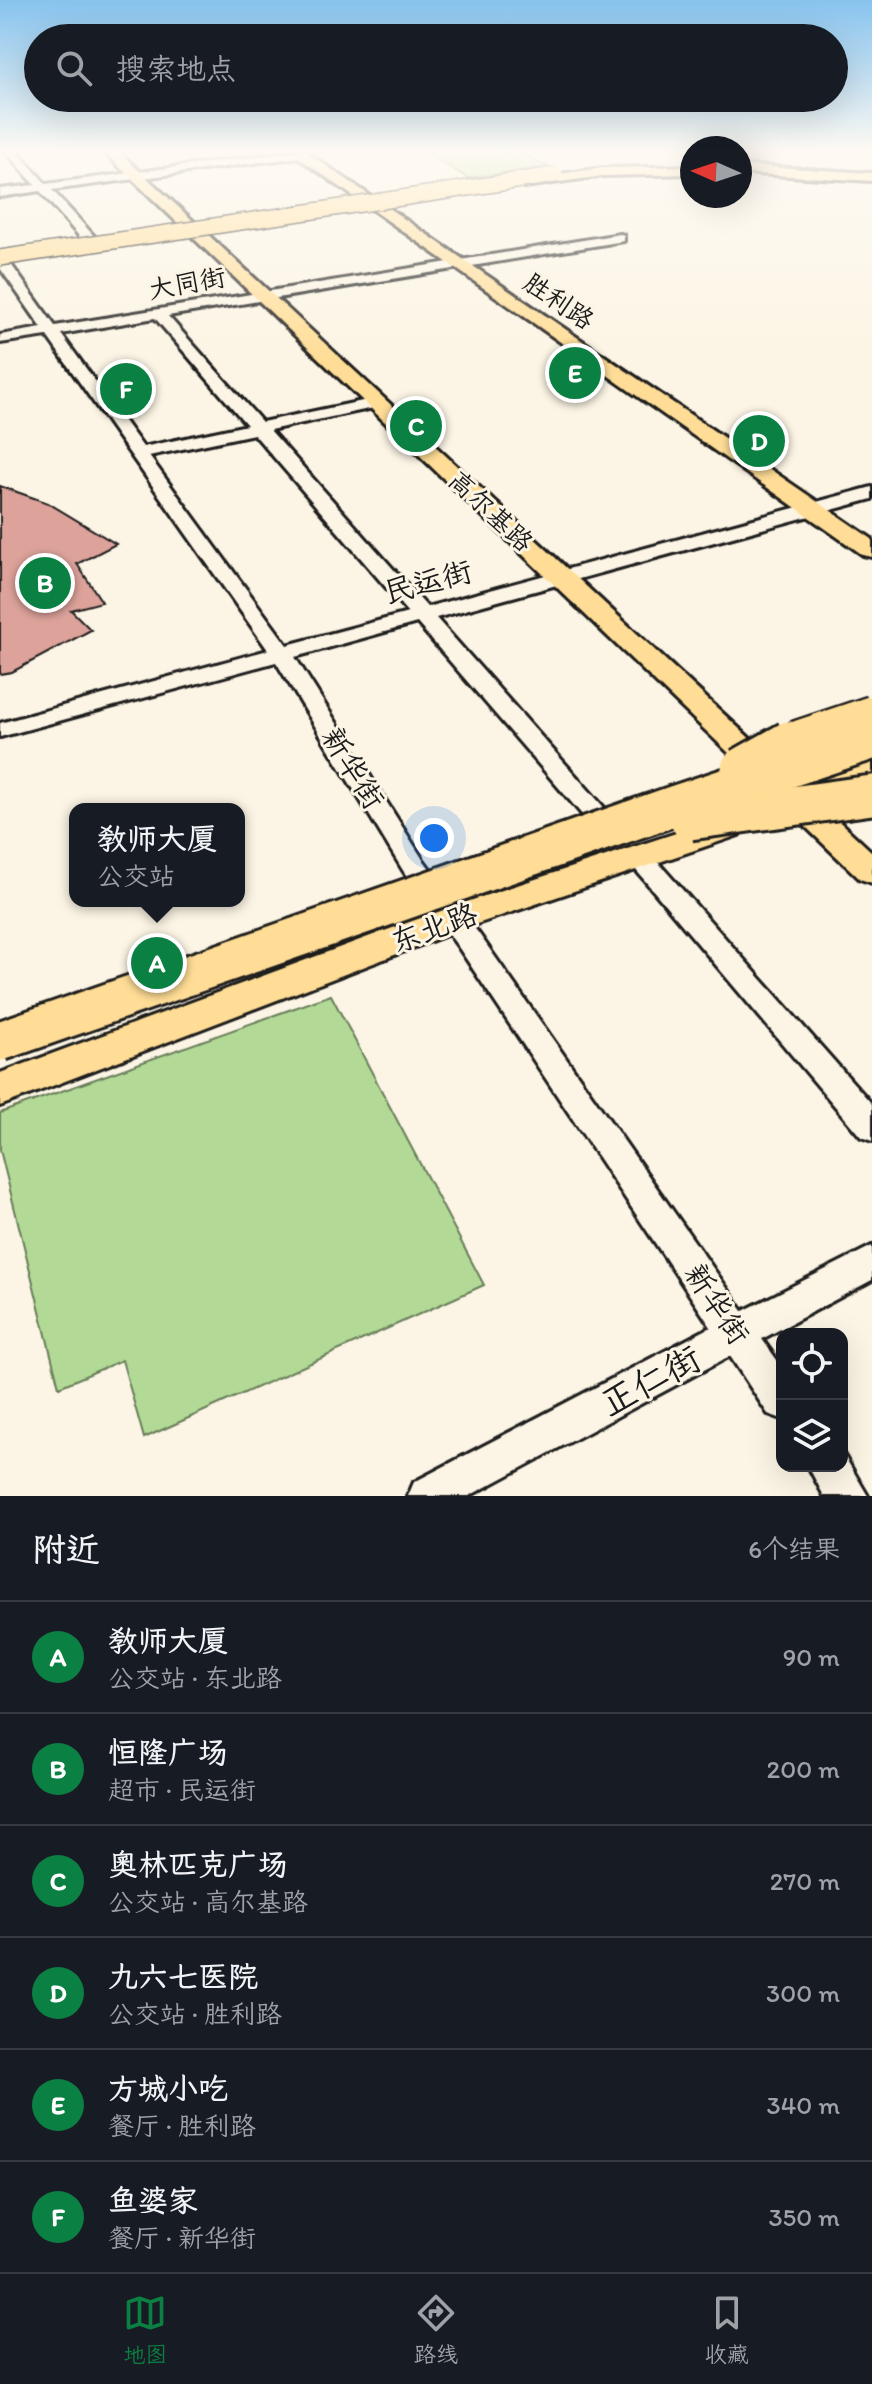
<!DOCTYPE html>
<html lang="zh">
<meta charset="utf-8">
<style>
body{margin:0;font-family:Itim,"LXGW WenKai TC",sans-serif;background:#20242c;color:#f1f3f6}
.controls{position:absolute;right:24px;bottom:24px;display:grid;overflow:hidden;border-radius:16px;box-shadow:0 8px 32px #0002}
.controls button{width:72px;height:72px;display:grid;place-items:center;padding:0;border:0;border-bottom:2px solid #363941;background:#171b24;color:#f1f3f6;font:40px sans-serif}
.compass{position:absolute;left:680px;top:136px;width:72px;height:72px;border-radius:50%;background:#171b24;box-shadow:0 8px 32px #0002;rotate:273deg}
.you{position:absolute;left:434px;top:838px;width:28px;height:28px;margin:-20px;border:6px solid #fff;border-radius:50%;background:#1a73e8;box-shadow:0 0 0 12px #1a73e833}
.badge{display:grid;place-items:center;width:52px;height:52px;border-radius:50%;background:#0b8043;color:#fff;font-size:26px;font-weight:700}
.pin{position:absolute;translate:-50% -50%;border:4px solid #fff;box-shadow:0 2px 8px #0006}
.popup{position:absolute;left:69px;top:803px;width:176px;height:104px;box-sizing:border-box;display:grid;place-content:center;border-radius:16px;background:#171b24;filter:drop-shadow(0 2px 6px #0005);font-size:26px;white-space:nowrap;color:#9ea1a6}
.popup b{font-size:30px;color:#f1f3f6}
.popup::after{content:'';position:absolute;left:50%;top:100%;margin-left:-16px;border:16px solid transparent;border-top-color:#171b24}
.list{margin:0;padding:0;list-style:none}
h2{display:flex;justify-content:space-between;align-items:center;height:104px;margin:0;padding:0 32px;font-size:34px}
h2 small{font-size:26px;font-weight:400;color:#9ea1a6}
.list li{display:grid;grid-template-columns:52px 1fr auto;gap:24px;align-items:center;box-sizing:border-box;height:112px;padding:0 32px;border-top:2px solid #363941}
.list b{display:block;font-size:30px;white-space:nowrap}
.list p{margin:0;font-size:26px;white-space:nowrap;color:#9ea1a6}
.list em{font-size:26px;font-style:normal;color:#9ea1a6}
.icon{flex:none;width:44px;height:44px;fill:none;stroke:currentColor;stroke-width:2;stroke-linecap:round;stroke-linejoin:round}
.map{position:relative;flex:none;width:872px;height:1496px;overflow:hidden}
.search{position:absolute;background:#171b24;box-shadow:0 8px 32px #0002;left:24px;right:24px;top:24px;height:88px;display:flex;align-items:center;gap:20px;box-sizing:border-box;padding:0 28px;border-radius:44px;color:#9ea1a6;font-size:30px}
.sheet{height:776px;background:#171b24}
nav{display:flex;justify-content:space-around;align-items:center;box-sizing:border-box;height:112px;border-top:2px solid #363941;background:#171b24;font-size:22px;color:#9ea1a6}
nav a{display:grid;justify-items:center;gap:4px}
nav .on{color:#0b8043}
.map>svg:first-child{display:block}
.green{fill:#b2da96;stroke:#677b59;stroke-width:2}
.building{fill:#dda39b;stroke:#1c1c1c;stroke-width:2}
.lines{fill:none;stroke-linecap:round;stroke-linejoin:round}
.minor-casing{stroke:#1c1c1c;stroke-width:6}
.major-casing{stroke:#1c1c1c;stroke-width:6}
.highway-casing{stroke:#1c1c1c;stroke-width:6}
.minor{fill:#fcf5e5;fill-rule:evenodd}
.major{fill:#ffdd96;fill-rule:evenodd}
.highway{fill:#ffdd96;fill-rule:evenodd}
.major-bridge-casing{stroke:#1c1c1c;stroke-width:18;stroke-linecap:butt}
.highway-bridge-far1-casing{stroke:#1c1c1c;stroke-width:35;stroke-linecap:butt}
.highway-bridge-casing{stroke:#1c1c1c;stroke-width:45;stroke-linecap:butt}
.major-bridge{stroke:#ffdd96;stroke-width:15}
.highway-bridge-far1{stroke:#ffdd96;stroke-width:30}
.highway-bridge{stroke:#ffdd96;stroke-width:39}
.labels{text-anchor:middle;stroke-width:6;stroke-linejoin:round;paint-order:stroke}
.far-street-label{font-size:26px;fill:#1c1c1c;stroke:#fcf5e5}
.street-label{font-size:30px;fill:#1c1c1c;stroke:#fcf5e5}
.near-street-label{font-size:36px;fill:#1c1c1c;stroke:#fcf5e5}
</style>
<div class="map">
<svg width="872" height="1496" viewBox="0 0 872 1496">
<rect width="100%" height="100%" fill="#fcf5e5"/>
<filter id="ink" filterUnits="userSpaceOnUse"><feTurbulence type="fractalNoise" baseFrequency=".0125" numOctaves="2"/><feDisplacementMap in="SourceGraphic" scale="16" xChannelSelector="R" yChannelSelector="G"/><feConvolveMatrix kernelMatrix="1 2 1 2 8 2 1 2 1" color-interpolation-filters="sRGB"/></filter>
<g filter="url(#ink)">
<g class="green">
<polygon points="423,151 519,151 548,167 468,178"/>
<polygon points="331,995 484,1285 144,1438 122,1360 59,1387 0,1150 0,1113"/>
</g>
<polygon class="building" points="0,486 48,503 116,544 77,564 102,602 71,610 91,630 12,672 0,674"/>
<g class="lines">
<defs>
<g id="minor">
<polygon points="6,151 17,151 46,184 297,151 305,154 300,157 52,190 95,237 96,240 90,244 85,243 40,191 0,197 0,189 35,185"/>
<path d="M 620,234 L 624,235 L 624,241 L 168,316 L 262,422 L 377,398 L 383,400 L 383,406 L 270,430 L 427,607 L 872,487 L 872,499 L 436,618 L 609,813 L 613,819 L 609,825 L 600,828 L 591,825 L 417,623 L 295,657 L 422,858 L 479,934 L 743,1311 L 872,1246 L 872,1280 L 762,1339 L 782,1367 L 782,1419 L 768,1414 L 730,1356 L 469,1496 L 408,1496 L 414,1482 L 711,1327 L 459,948 L 404,872 L 276,662 L 0,737 L 0,723 L 268,650 L 47,336 L 0,343 L 0,335 L 42,328 L 0,268 L 0,255 L 5,256 L 55,326 ZM 155,318 L 247,425 L 143,447 L 61,334 ZM 254,434 L 408,613 L 287,645 L 149,456 Z"/>
<polygon points="639,848 648,851 872,1104 872,1141 861,1137 630,863 626,857 630,851"/>
<polygon points="842,1452 868,1496 824,1496 808,1466 842,1466"/>
</g>
<g id="major">
<polygon points="103,151 118,151 872,852 872,883 860,879"/>
<polygon points="289,151 305,151 872,539 872,557 863,555"/>
<polygon points="740,165 872,173 872,181 740,173"/>
<polygon points="692,166 692,174 603,176 524,187 517,183 524,179 603,168"/>
<polygon points="728,816 739,819 744,827 739,835 465,928 0,1106 0,1073 441,910"/>
</g>
<polygon id="highway" points="872,750 872,773 829,786 817,783 812,775 817,767"/>
</defs>
<use href="#minor" class="minor-casing"/>
<use href="#major" class="major-casing"/>
<use href="#highway" class="highway-casing"/>
<use href="#minor" class="minor"/>
<use href="#major" class="major"/>
<use href="#highway" class="highway"/>
<defs>
<polyline id="major-bridge" points="0,258 555,175"/>
<g id="highway-bridge-far1">
<polyline points="785,743 800,735 872,711"/>
<polyline points="862,743 872,740"/>
</g>
<g id="highway-bridge">
<polyline points="741,768 789,741"/>
<polyline points="690,820 872,795"/>
<polyline points="0,1041 676,805 868,741"/>
</g>
</defs>
<use href="#major-bridge" class="major-bridge-casing"/>
<use href="#highway-bridge-far1" class="highway-bridge-far1-casing"/>
<use href="#highway-bridge" class="highway-bridge-casing"/>
<use href="#major-bridge" class="major-bridge"/>
<use href="#highway-bridge-far1" class="highway-bridge-far1"/>
<use href="#highway-bridge" class="highway-bridge"/>
</g>
</g>
<linearGradient id="sky" x2="0" y2="1"><stop stop-color="#87c3ee"/><stop offset="0.42" stop-color="#fefaf3"/><stop offset="1" stop-color="#fefaf3" stop-opacity="0"/></linearGradient>
<rect width="872" height="361" fill="url(#sky)"/>
<g class="labels">
<g class="far-street-label">
<text transform="translate(187 283) rotate(-10)" y="9">大同街</text>
<text transform="translate(559 301) rotate(34)" y="9">胜利路</text>
<text transform="translate(491 511) rotate(43)" y="9">高尔基路</text>
</g>
<g class="street-label">
<text transform="translate(428 582) rotate(-15)" y="10">民运街</text>
<text transform="translate(353 768) rotate(58)" y="10">新华街</text>
<text transform="translate(434 928) rotate(-20)" y="10">东北路</text>
<text transform="translate(717 1304) rotate(56)" y="10">新华街</text>
</g>
<g class="near-street-label">
<text transform="translate(650 1380) rotate(-28)" y="13">正仁街</text>
</g>
</g>
</svg>
<div class="controls">
<button><svg class="icon" aria-label="locate" viewBox="0 0 24 24"><circle cx="12" cy="12" r="6"/><path d="M12 2v4M12 18v4M2 12h4M18 12h4"/></svg></button>
<button><svg class="icon" aria-label="layers" viewBox="0 0 24 24"><path d="M12 4l9 5-9 5-9-5zM3 14l9 5 9-5"/></svg></button>
</div>
<svg class="compass" viewBox="-18 -18 36 36"><path d="M0-13l5 13h-10z" fill="#e53935"/><path d="M0 13l5-13h-10z" fill="#9ea1a6"/></svg>
<div class="you"></div>
<div class="pin badge" style="left:157px;top:963px">A</div>
<div class="popup"><b>教师大厦</b>公交站</div>
<div class="pin badge" style="left:45px;top:583px">B</div>
<div class="pin badge" style="left:416px;top:426px">C</div>
<div class="pin badge" style="left:759px;top:441px">D</div>
<div class="pin badge" style="left:575px;top:373px">E</div>
<div class="pin badge" style="left:126px;top:389px">F</div>
<div class="search"><svg class="icon" aria-label="search" viewBox="0 0 24 24"><circle cx="10" cy="10" r="6"/><path d="M15 15l6 6"/></svg>搜索地点</div>
</div>
<section class="sheet">
<h2>附近<small>6个结果</small></h2>
<ul class="list">
<li><span class="badge">A</span><div><b>教师大厦</b><p>公交站 · 东北路</p></div><em>90 m</em></li>
<li><span class="badge">B</span><div><b>恒隆广场</b><p>超市 · 民运街</p></div><em>200 m</em></li>
<li><span class="badge">C</span><div><b>奥林匹克广场</b><p>公交站 · 高尔基路</p></div><em>270 m</em></li>
<li><span class="badge">D</span><div><b>九六七医院</b><p>公交站 · 胜利路</p></div><em>300 m</em></li>
<li><span class="badge">E</span><div><b>方城小吃</b><p>餐厅 · 胜利路</p></div><em>340 m</em></li>
<li><span class="badge">F</span><div><b>鱼婆家</b><p>餐厅 · 新华街</p></div><em>350 m</em></li>
</ul>
</section>
<nav>
<a class="on"><svg class="icon" aria-label="map" viewBox="0 0 24 24"><path d="M3 6l6-2 6 2 6-2v14l-6 2-6-2-6 2zM9 4v14M15 6v14"/></svg>地图</a>
<a><svg class="icon" aria-label="directions" viewBox="0 0 24 24"><path d="M12 3l9 9-9 9-9-9zM9 14v-3h6M13 9l2 2-2 2"/></svg>路线</a>
<a><svg class="icon" aria-label="saved" viewBox="0 0 24 24"><path d="M7 4h10v16l-5-4-5 4z"/></svg>收藏</a>
</nav>
